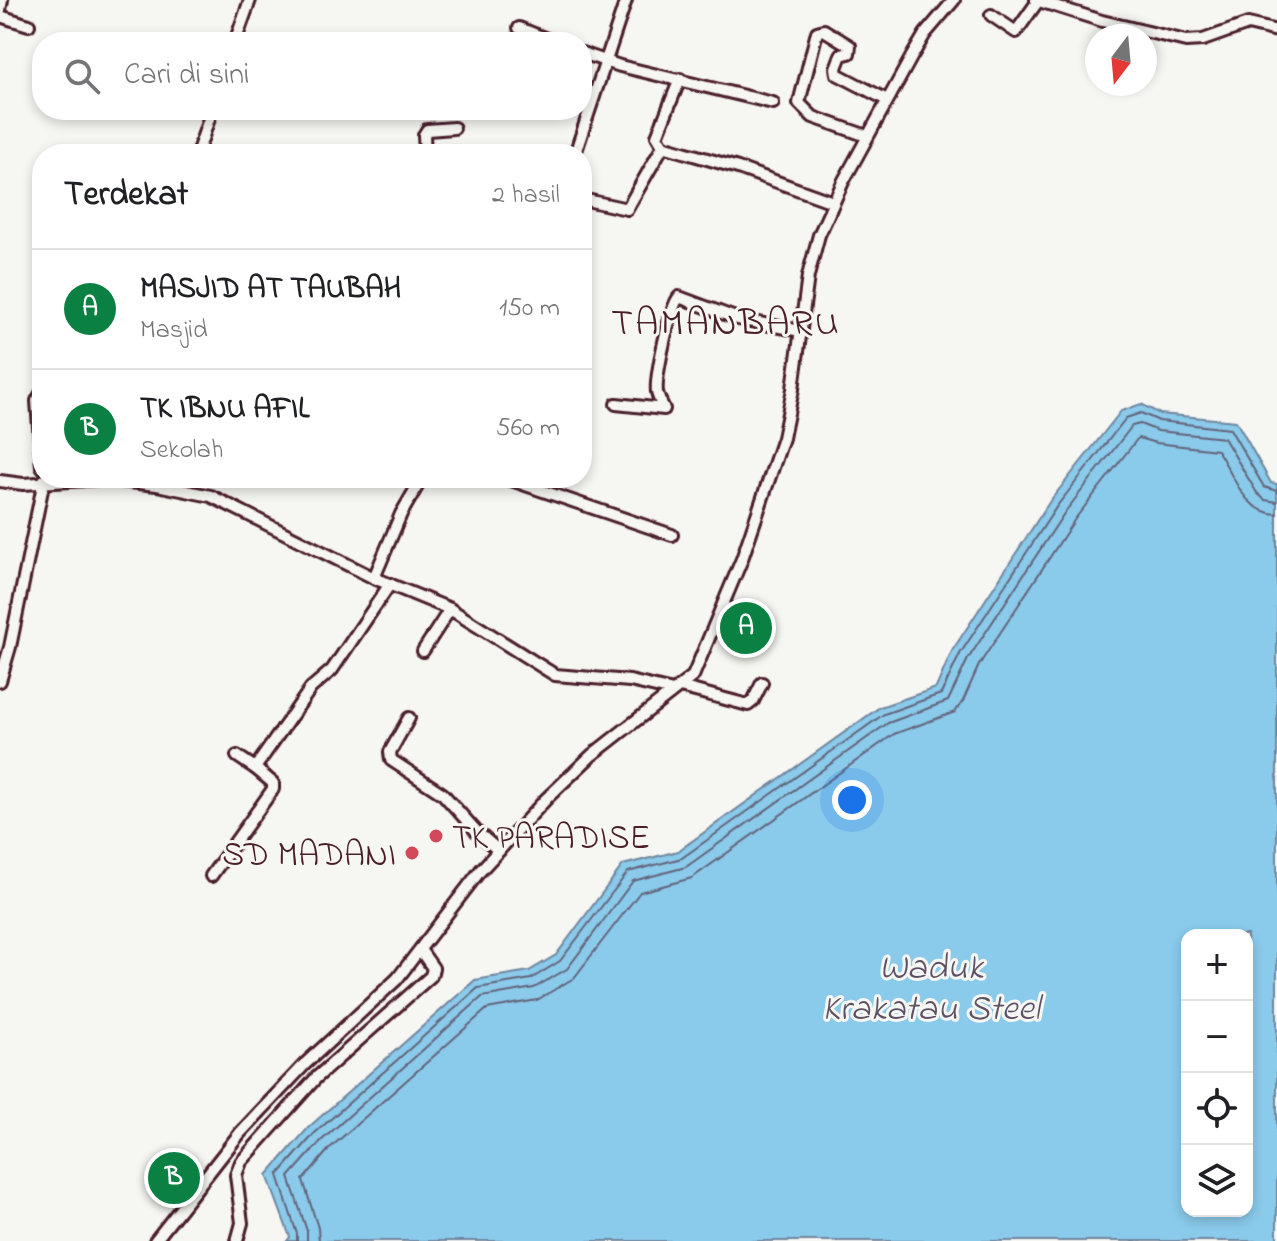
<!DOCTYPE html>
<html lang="id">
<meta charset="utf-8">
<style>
body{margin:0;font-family:"Indie Flower",sans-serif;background:#f6f6f6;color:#202124}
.controls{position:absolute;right:24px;bottom:24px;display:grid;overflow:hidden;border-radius:16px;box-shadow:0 4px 12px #0003}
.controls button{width:72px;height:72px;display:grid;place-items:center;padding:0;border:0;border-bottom:2px solid #e0e0e0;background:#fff;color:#202124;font:40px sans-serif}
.compass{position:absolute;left:1085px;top:24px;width:72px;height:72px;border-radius:50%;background:#fff;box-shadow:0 4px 12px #0003;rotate:196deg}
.you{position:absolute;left:852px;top:800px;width:28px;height:28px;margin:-20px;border:6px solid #fff;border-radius:50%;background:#1a73e8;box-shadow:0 0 0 12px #1a73e833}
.badge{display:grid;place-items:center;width:52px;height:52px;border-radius:50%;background:#0b8043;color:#fff;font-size:26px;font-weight:700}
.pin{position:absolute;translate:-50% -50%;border:4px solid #fff;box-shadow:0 2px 8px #0006}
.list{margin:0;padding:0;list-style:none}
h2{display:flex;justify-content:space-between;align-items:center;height:104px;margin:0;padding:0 32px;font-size:34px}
h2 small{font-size:26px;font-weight:400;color:#757577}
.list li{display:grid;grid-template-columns:52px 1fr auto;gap:24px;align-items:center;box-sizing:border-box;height:120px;padding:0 32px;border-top:2px solid #e0e0e0}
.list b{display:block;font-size:30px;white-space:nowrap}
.list p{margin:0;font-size:26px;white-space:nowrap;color:#757577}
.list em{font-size:26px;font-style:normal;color:#757577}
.icon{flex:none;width:44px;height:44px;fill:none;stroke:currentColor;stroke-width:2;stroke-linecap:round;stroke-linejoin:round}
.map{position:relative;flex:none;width:1277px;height:1241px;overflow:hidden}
.search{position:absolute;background:#fff;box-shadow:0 4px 12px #0003;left:32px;top:32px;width:560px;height:88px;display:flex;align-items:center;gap:20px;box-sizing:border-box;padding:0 28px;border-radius:32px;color:#757577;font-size:30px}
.panel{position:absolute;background:#fff;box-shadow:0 4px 12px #0003;left:32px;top:144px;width:560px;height:344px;border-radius:32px}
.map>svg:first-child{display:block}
.water{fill:#8acaeb;stroke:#70869e;stroke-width:2;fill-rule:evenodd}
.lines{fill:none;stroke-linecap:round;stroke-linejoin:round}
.shore{stroke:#646378;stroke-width:2}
.minor-casing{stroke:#4a1f2b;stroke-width:16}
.minor{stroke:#f6f6f2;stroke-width:10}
.poi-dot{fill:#d1495b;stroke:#f6f6f2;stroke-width:3}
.labels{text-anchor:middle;stroke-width:6;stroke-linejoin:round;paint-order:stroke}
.poi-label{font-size:34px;fill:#4a1f2b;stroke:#f6f6f2;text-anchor:start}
.water-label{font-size:36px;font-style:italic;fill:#5d5265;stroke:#f6f6f2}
.quarter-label{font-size:38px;letter-spacing:2px;fill:#4a1f2b;stroke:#f6f6f2}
</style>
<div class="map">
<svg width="1277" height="1241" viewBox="0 0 1277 1241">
<rect width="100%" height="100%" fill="#f6f6f2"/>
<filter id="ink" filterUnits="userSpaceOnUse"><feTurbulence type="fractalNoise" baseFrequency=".0125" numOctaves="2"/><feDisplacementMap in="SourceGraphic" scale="16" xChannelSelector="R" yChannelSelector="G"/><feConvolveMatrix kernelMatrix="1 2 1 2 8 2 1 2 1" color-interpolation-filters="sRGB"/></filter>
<g filter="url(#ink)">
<path class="water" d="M 1141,404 L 1160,414 L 1236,421 L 1271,483 L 1277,484 L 1277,1241 L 287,1241 L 290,1237 L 267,1175 L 309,1127 L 475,980 L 529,971 L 556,955 L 623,865 L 678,851 L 880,707 L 936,688 L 952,651 L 1050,501 L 1121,411 ZM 1187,935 L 1247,935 L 1247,1211 L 1187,1211 Z"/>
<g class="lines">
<g class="shore">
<polyline points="297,1241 297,1234 278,1175 315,1133 478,988 531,979 560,961 628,872 682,858 884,714 941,694 960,654 1057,506 1126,418 1141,413 1159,421 1230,429 1264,487 1277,491"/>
<polyline points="307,1241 307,1231 289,1177 322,1140 482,997 534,988 567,969 633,881 686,867 888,723 948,701 968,659 1065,512 1132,426 1140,424 1158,431 1224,438 1257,493 1265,500 1277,502"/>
<path d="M 319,1241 L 318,1228 L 303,1180 L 330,1148 L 487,1009 L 537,1000 L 574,978 L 640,892 L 692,878 L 894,734 L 955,712 L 963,701 L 979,665 L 1075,519 L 1138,438 L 1156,443 L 1217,450 C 1234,474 1242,512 1277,514"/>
</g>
<defs>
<g id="minor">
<polyline points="1036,0 1102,21 1186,41 1203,40 1248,24 1277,31"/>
<polyline points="0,10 2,0"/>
<polyline points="991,15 1016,32 1038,1"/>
<polyline points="0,16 29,25"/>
<polyline points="519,28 554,42"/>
<polyline points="235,42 250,0"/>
<polyline points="582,53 620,66 773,103"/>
<polyline points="867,136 813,117 799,103 817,32 824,30 850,46 849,53 841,55 836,68 837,74 887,100"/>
<polyline points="663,146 657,136 680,79"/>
<polyline points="197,154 212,110"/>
<polyline points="425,154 424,135 427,130 454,128"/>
<polyline points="575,154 626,0"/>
<polyline points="582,199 627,209 663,146 738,168 833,202"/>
<polyline points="42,392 37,401 42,467"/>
<path d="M 616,404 L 664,409 C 662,404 658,398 657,392 C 655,377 670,307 679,297 L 738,319 L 801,331"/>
<polyline points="505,478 672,535"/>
<polyline points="0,481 23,484 101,479 157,485 211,496 374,578 450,609 555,675 630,681 673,691"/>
<polyline points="374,578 401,514 422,478"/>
<polyline points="423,651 450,609"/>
<polyline points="0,681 10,647 44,480"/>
<polyline points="680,687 748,705 753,701 762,683"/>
<polyline points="409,718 390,752 391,760 443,794 477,832 499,851"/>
<polyline points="237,756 255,768 311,688 332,670 390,584"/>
<polyline points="211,876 273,789 273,783 255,768"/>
<polyline points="155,1241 240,1133 305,1064 397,979 480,871 547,798 592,755 693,676 742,559 783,438 793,389 808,276 819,235 843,182 912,56 925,34 954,0"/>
<polyline points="237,1241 242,1223 236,1175 241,1162 316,1078 431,976 433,968 421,951"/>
</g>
</defs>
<use href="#minor" class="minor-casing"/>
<use href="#minor" class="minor"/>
</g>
</g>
<g class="poi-dot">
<circle cx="436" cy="836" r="8"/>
<circle cx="412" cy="853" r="8"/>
</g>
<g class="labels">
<g class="poi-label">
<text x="452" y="848">TK PARADISE</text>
<text x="396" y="865" text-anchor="end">SD MADANI</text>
</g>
<g class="water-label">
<text x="931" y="978">Waduk<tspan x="931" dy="41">Krakatau Steel</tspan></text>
</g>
<g class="quarter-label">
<text x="726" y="334">TAMANBARU</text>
</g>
</g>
</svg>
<div class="controls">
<button>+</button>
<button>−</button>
<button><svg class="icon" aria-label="locate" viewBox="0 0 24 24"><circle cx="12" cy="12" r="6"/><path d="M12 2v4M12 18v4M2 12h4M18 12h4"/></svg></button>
<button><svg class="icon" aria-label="layers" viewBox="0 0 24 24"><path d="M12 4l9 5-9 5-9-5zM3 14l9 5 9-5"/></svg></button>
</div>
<svg class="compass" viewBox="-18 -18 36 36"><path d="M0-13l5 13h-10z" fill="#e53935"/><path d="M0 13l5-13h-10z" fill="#757577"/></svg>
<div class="you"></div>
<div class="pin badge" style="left:746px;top:628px">A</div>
<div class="pin badge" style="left:174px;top:1178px">B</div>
<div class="search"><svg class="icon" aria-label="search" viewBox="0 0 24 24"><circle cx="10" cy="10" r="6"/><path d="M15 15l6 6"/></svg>Cari di sini</div>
<section class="panel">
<h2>Terdekat<small>2 hasil</small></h2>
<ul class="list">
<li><span class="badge">A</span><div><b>MASJID AT TAUBAH</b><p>Masjid</p></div><em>150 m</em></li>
<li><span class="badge">B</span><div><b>TK IBNU AFIL</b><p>Sekolah</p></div><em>560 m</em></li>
</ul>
</section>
</div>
